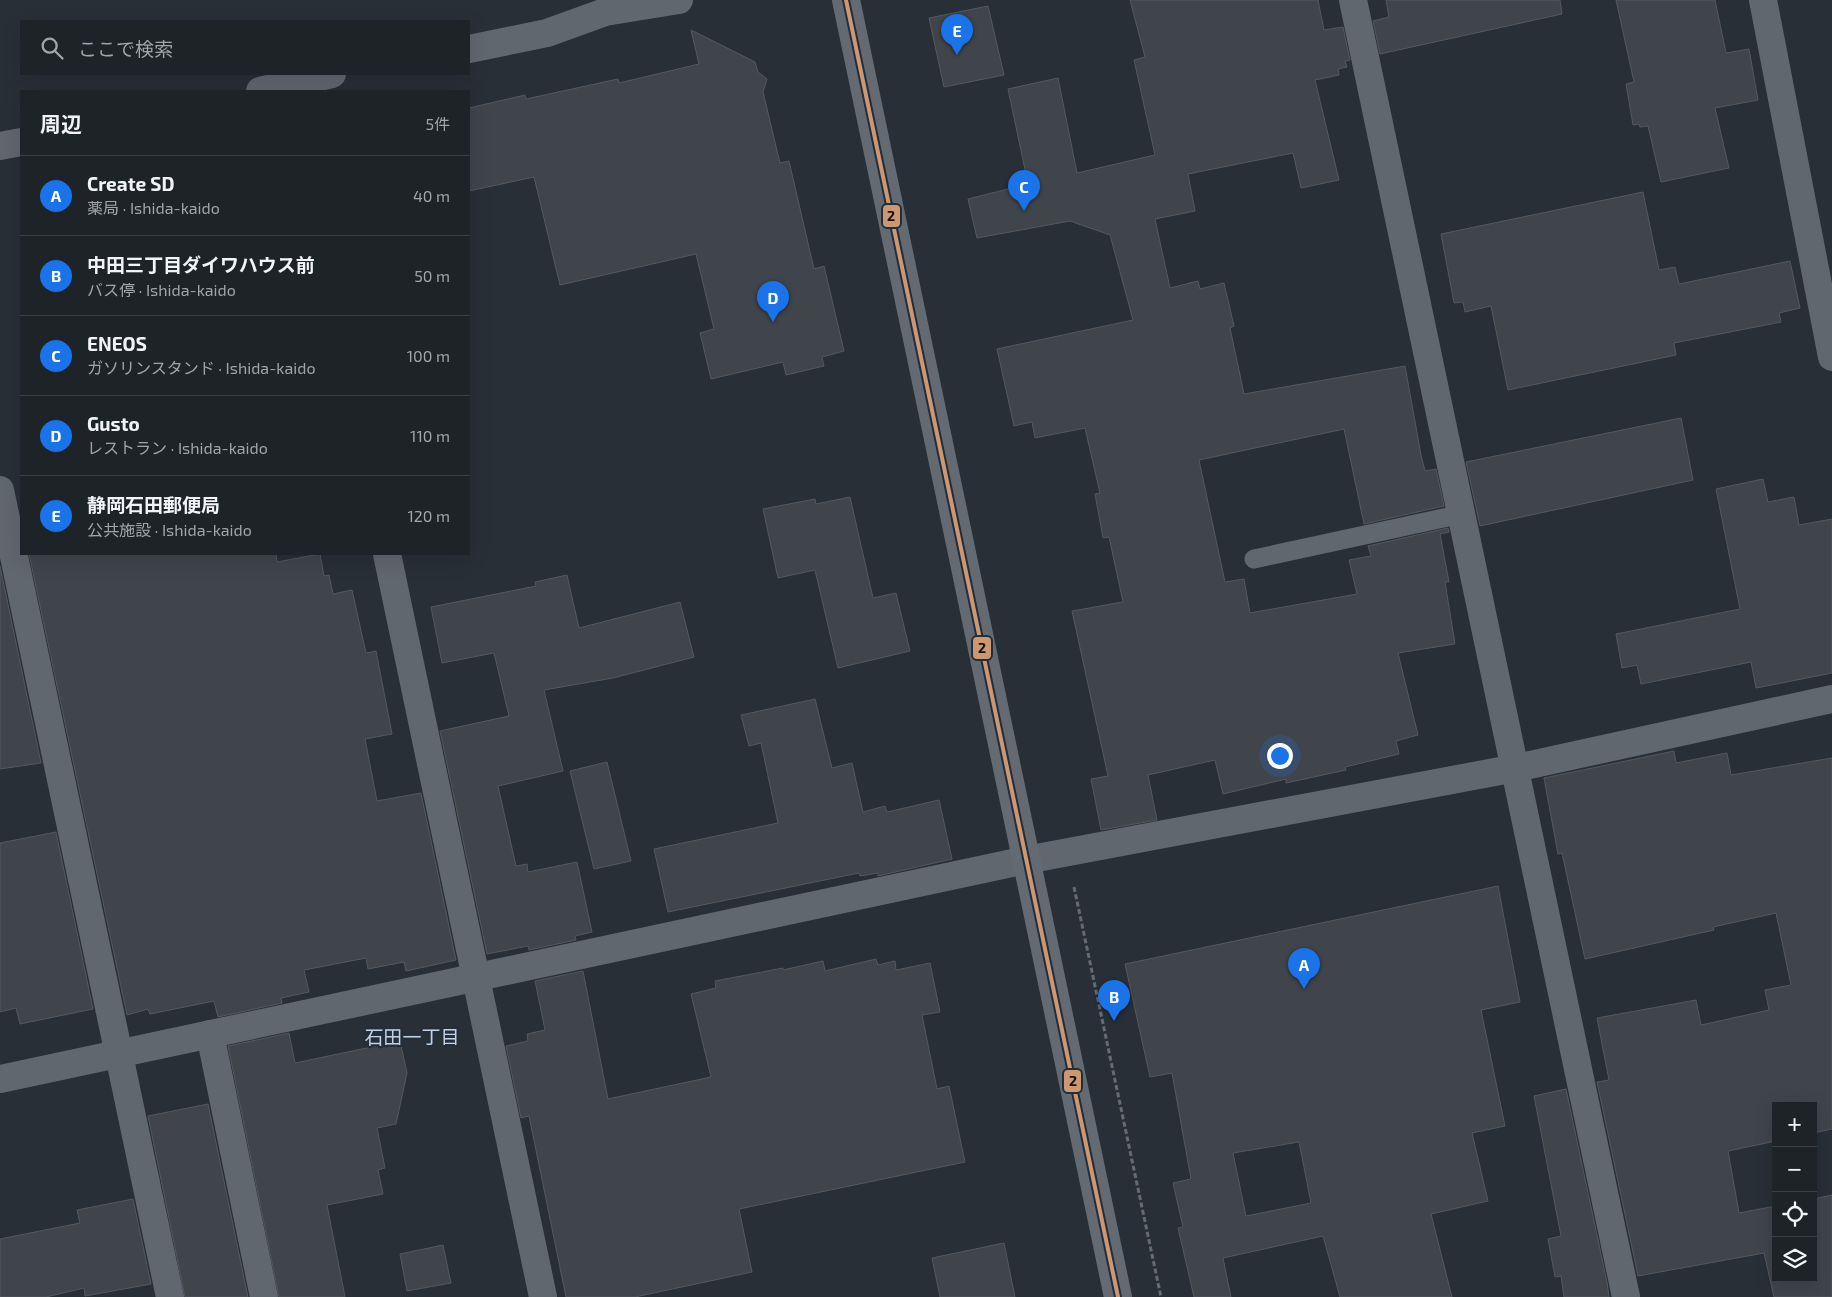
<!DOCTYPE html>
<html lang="ja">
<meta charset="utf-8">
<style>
body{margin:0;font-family:"Exo 2","Noto Sans JP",sans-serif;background:#2b2f34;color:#f1f3f6}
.controls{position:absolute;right:15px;bottom:15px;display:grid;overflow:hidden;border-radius:0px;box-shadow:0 5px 20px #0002}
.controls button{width:45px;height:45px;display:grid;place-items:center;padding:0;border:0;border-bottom:1px solid #3c4045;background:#1e2328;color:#f1f3f6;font:25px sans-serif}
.you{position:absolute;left:1279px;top:755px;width:18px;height:18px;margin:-12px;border:4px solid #fff;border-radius:50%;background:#1a73e8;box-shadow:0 0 0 8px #1a73e833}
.badge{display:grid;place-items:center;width:32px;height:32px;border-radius:50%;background:#1a73e8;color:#fff;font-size:16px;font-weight:700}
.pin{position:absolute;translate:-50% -41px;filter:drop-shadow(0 1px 2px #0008)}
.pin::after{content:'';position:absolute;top:26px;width:18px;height:15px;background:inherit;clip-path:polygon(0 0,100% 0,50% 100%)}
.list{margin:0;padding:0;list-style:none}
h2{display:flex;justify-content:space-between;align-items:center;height:65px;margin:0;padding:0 20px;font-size:21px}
h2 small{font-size:16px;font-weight:400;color:#a1a4a8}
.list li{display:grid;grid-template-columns:32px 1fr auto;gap:15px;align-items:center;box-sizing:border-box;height:80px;padding:0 20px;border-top:1px solid #3c4045}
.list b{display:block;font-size:19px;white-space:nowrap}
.list p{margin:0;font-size:16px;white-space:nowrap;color:#a1a4a8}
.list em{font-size:16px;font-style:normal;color:#a1a4a8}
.icon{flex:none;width:28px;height:28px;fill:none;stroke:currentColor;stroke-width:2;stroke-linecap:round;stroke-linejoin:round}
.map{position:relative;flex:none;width:1832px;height:1297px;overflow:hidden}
.search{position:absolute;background:#1e2328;box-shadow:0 5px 20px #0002;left:20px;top:20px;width:450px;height:55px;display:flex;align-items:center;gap:12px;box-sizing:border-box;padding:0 18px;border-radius:0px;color:#a1a4a8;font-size:19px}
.panel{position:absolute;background:#1e2328;box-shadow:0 5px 20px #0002;left:20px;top:90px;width:450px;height:465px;border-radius:0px}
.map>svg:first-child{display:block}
.building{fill:#40454b;stroke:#535960;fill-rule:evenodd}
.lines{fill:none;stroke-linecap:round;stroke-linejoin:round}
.path{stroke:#666b72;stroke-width:3;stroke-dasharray:5 2.5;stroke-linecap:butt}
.lane{stroke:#61676f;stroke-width:19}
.street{stroke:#61676f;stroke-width:28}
.secondary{stroke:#636a72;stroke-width:28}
.bus-1-casing{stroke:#222e3c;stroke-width:8}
.bus-1{stroke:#cd976f;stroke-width:4}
.labels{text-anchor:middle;stroke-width:4.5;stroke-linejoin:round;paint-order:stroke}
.neighbourhood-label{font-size:19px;fill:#c3d1e3;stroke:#222e3c}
.line-badge{stroke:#222e3c;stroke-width:2}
.pale-badge-label{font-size:14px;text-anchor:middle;font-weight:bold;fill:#111}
</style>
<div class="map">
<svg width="1832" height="1297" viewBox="0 0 1832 1297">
<rect width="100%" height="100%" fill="#282f36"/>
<g class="building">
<polygon points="1130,0 1318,0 1324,30 1343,27 1350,60 1345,61 1347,67 1338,69 1339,75 1315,80 1339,180 1301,188 1293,153 1188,174 1195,211 1155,219 1170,288 1198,281 1200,289 1224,283 1234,326 1230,328 1244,394 1405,366 1421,455 1425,471 1436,469 1444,506 1364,524 1344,429 1199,460 1225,582 1244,579 1250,613 1357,594 1349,560 1371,556 1368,546 1448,528 1449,532 1440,534 1449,582 1445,582 1455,644 1398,653 1418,735 1396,741 1399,754 1345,767 1346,770 1286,783 1286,779 1223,794 1215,760 1148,775 1157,820 1101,830 1091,779 1108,776 1072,611 1123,602 1109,537 1103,538 1095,494 1100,493 1085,428 1035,438 1032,422 1014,426 997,349 1133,320 1110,235 1070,221 977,238 968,199 1028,184 1008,89 1058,78 1077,173 1155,155 1134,60 1145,57"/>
<polygon points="1386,0 1560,0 1562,14 1380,54 1373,21 1389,17"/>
<polygon points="1616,0 1715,0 1726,53 1749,49 1758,100 1715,108 1729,168 1661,182 1648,126 1640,127 1639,124 1633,125 1626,84 1634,82"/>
<polygon points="988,6 1004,75 944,87 929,18"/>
<polygon points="691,30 755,62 758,72 767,79 763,92 780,163 789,161 814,269 824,266 844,351 822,357 824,366 786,375 783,362 711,379 700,333 714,329 696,254 560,285 534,177 469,191 469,108 525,95 526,99 618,79 619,83 699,64"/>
<polygon points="1643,192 1659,270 1675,267 1679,284 1790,261 1800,308 1779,313 1781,322 1674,343 1676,355 1508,390 1491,306 1465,312 1463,302 1454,303 1441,234"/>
<polygon points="1681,418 1693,480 1480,526 1466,462"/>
<polygon points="1763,479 1768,502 1794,497 1799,525 1832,519 1832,673 1756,688 1751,662 1641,684 1637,665 1622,668 1616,634 1740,609 1716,489"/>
<polygon points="850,497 873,598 896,593 910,651 838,668 815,570 778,578 763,509 815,499 816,504"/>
<polygon points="29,554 276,554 277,562 320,554 324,576 329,575 333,594 352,590 366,653 376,651 392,734 365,739 377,801 421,793 456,960 406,971 404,962 368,969 366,958 304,970 309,992 281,998 282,1003 218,1017 214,1001 150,1014 148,1009 127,1015"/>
<polygon points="0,566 41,763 0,769"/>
<polygon points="567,575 579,628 680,602 694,657 613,678 544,690 563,771 498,786 516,866 527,864 528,872 577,862 592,932 575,936 576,940 529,950 528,946 487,954 440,731 509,716 494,653 442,663 431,607 536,586 535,582"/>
<polygon points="815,699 832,768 852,763 863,812 885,806 887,812 939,800 952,859 878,876 878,873 860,876 859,873 668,912 654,849 778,823 761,743 749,746 741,715"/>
<polygon points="1674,751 1676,763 1727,753 1731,775 1832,758 1832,1129 1813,1133 1813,1106 1776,1106 1776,1141 1728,1151 1739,1213 1776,1206 1776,1278 1813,1278 1813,1199 1832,1195 1832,1297 1774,1297 1764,1253 1638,1276 1597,1082 1609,1080 1597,1018 1696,1000 1701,1025 1769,1010 1765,990 1791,985 1776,913 1713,927 1714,930 1585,959 1562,853 1558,854 1544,778"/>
<polygon points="607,762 631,861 594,869 570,771"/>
<polygon points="56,832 93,1009 20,1024 16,1008 0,1012 0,843"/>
<path d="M 1498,886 L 1520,1002 L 1481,1010 L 1505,1126 L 1472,1133 L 1488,1201 L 1431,1214 L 1452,1297 L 1340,1297 L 1323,1236 L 1223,1258 L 1231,1297 L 1194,1297 L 1178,1228 L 1183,1227 L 1173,1183 L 1191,1179 L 1172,1073 L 1150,1077 L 1125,964 ZM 1299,1142 L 1311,1203 L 1246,1216 L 1233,1153 Z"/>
<polygon points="876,959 878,965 895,961 896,970 930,963 940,1012 922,1015 937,1089 949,1086 965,1162 739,1209 752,1272 635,1297 566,1297 529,1116 521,1118 506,1046 528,1041 527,1034 545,1030 535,981 583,971 608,1099 711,1077 691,994 716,988 715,981 783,968 783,970 823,961 825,971"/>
<polygon points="289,1033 295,1063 400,1041 407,1073 396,1124 377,1128 385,1168 378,1170 383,1194 327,1205 345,1297 279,1297 228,1046"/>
<polygon points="1566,1089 1607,1282 1609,1297 1564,1297 1561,1276 1555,1277 1548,1239 1561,1236 1534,1096"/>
<polygon points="208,1104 248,1297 185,1297 148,1116"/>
<polygon points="133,1199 151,1284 85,1296 84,1288 46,1297 0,1297 0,1239 80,1223 77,1210"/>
<polygon points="1004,1243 1015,1297 940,1297 932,1258"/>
<polygon points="443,1245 451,1283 407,1291 400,1254"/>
</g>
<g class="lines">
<polyline class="path" points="1074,887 1161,1297"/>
<polyline class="lane" points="1254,559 1462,514"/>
<g class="street">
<polyline points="1353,0 1626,1297"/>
<polyline points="1763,0 1832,357"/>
<polyline points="469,49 547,33 605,12 679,0"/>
<polyline points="260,91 332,74"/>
<polyline points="0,146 21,142"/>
<polyline points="0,490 170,1297"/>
<polyline points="387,554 543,1297"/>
<polyline points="210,1034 264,1297"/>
<polyline points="0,1079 1026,860 1516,768 1832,699"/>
</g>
<polyline class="secondary" points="846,0 1118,1297"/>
<defs>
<polyline id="bus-1" points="846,0 1118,1297"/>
</defs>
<use href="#bus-1" class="bus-1-casing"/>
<use href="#bus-1" class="bus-1"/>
</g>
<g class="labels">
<g class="neighbourhood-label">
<text x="412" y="1044">石田一丁目</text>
</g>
</g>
<g class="line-badge">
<rect x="882" y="204" width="19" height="24" rx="5" fill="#cd976f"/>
<rect x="972" y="636" width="20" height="24" rx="5" fill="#cd976f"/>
<rect x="1063" y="1069" width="19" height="24" rx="5" fill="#cd976f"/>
</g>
<g class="pale-badge-label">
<text x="891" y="221">2</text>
<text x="982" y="653">2</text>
<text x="1073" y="1086">2</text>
</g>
</svg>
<div class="controls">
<button>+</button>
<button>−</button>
<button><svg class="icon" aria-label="locate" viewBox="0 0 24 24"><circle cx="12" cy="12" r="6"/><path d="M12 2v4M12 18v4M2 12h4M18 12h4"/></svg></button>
<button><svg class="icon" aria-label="layers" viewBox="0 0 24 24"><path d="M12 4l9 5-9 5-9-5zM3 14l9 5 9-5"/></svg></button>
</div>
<div class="you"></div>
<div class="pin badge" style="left:1304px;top:989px">A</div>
<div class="pin badge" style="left:1114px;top:1021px">B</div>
<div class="pin badge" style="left:1024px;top:211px">C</div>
<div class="pin badge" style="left:773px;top:322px">D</div>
<div class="pin badge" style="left:957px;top:55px">E</div>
<div class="search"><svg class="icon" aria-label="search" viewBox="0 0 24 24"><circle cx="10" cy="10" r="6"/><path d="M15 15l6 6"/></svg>ここで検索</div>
<section class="panel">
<h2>周辺<small>5件</small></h2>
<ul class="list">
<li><span class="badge">A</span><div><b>Create SD</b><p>薬局 · Ishida-kaido</p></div><em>40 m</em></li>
<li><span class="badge">B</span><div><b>中田三丁目ダイワハウス前</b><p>バス停 · Ishida-kaido</p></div><em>50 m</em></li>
<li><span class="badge">C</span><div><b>ENEOS</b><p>ガソリンスタンド · Ishida-kaido</p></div><em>100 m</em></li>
<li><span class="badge">D</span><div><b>Gusto</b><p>レストラン · Ishida-kaido</p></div><em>110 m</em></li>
<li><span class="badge">E</span><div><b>静岡石田郵便局</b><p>公共施設 · Ishida-kaido</p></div><em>120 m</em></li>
</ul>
</section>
</div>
